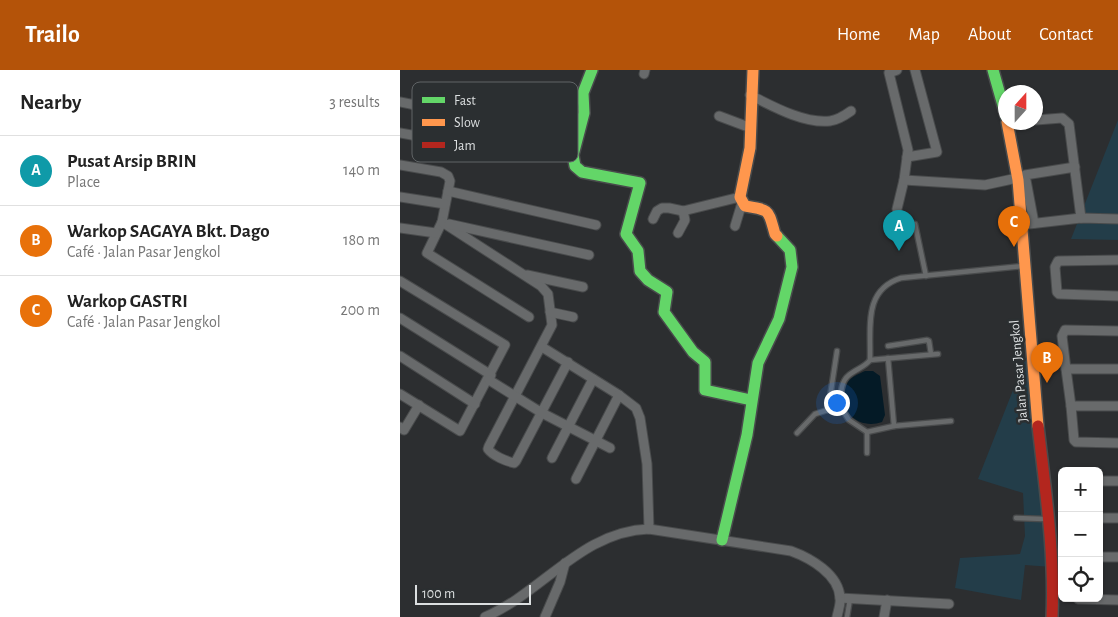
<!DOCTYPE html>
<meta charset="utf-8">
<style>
body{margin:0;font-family:"Alegreya Sans",sans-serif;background:#f6f6f6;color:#222}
.controls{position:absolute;right:15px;bottom:15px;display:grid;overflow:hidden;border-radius:8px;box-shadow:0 1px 4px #0004}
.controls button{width:45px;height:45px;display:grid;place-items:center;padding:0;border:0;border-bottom:1px solid #e0e0e0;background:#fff;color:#222;font:25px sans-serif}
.compass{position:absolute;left:598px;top:15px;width:45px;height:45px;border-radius:50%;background:#fff;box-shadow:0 1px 4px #0004;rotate:21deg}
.scale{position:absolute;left:15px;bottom:12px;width:116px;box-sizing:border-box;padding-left:5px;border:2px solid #dcdfe0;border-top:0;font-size:14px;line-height:18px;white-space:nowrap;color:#dcdfe0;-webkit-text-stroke:4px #2b2f31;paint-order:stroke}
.you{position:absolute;left:436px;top:332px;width:18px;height:18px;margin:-12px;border:4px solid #fff;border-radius:50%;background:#1a73e8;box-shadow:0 0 0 8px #1a73e833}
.badge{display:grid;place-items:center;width:32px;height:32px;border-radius:50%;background:#b45309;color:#fff;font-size:16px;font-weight:700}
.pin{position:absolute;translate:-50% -41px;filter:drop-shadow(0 1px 2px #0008)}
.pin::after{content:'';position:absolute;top:26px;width:18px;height:15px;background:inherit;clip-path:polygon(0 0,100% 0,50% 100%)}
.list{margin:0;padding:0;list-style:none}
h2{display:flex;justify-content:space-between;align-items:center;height:65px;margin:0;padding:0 20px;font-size:21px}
h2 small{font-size:16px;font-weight:400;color:#767676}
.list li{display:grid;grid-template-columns:32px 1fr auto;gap:15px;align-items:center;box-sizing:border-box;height:70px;padding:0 20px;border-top:1px solid #e0e0e0}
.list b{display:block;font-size:19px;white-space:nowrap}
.list p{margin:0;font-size:16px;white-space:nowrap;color:#767676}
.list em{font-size:16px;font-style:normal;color:#767676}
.icon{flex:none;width:28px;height:28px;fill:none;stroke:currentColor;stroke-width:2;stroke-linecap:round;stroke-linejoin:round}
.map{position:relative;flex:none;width:718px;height:547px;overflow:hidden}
header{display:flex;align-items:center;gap:30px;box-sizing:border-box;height:70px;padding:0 25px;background:#b45309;color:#fff}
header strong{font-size:24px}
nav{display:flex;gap:28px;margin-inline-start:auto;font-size:18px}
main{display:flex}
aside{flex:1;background:#fff}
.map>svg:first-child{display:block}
.green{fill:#233d49}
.water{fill:#041a26}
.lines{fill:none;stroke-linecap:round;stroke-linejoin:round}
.lane-casing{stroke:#494b4c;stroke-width:7}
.street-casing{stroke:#494b4c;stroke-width:11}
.fast-casing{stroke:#494b4c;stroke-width:14}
.slow-casing{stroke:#494b4c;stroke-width:14}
.jam-casing{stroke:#494b4c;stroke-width:14}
.lane{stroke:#686a6b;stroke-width:4.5}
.street{stroke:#686a6b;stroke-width:9}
.fast{stroke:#63d668;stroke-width:11}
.slow{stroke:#ff974d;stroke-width:11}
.jam{stroke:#b3261e;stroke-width:11}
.labels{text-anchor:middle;stroke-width:5;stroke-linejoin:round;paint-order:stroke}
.street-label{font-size:14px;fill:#dcdfe0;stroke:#2b2f31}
.key{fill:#2b2f31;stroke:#606466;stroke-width:1}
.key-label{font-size:14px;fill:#dcdfe0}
</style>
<header>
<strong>Trailo</strong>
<nav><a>Home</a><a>Map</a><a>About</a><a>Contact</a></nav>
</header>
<main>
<aside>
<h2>Nearby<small>3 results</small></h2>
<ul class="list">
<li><span class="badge" style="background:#0f9aa8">A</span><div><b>Pusat Arsip BRIN</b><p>Place</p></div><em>140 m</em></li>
<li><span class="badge" style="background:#e8710a">B</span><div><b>Warkop SAGAYA Bkt. Dago</b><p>Café · Jalan Pasar Jengkol</p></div><em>180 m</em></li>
<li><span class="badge" style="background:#e8710a">C</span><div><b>Warkop GASTRI</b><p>Café · Jalan Pasar Jengkol</p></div><em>200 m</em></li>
</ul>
</aside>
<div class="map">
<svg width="718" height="547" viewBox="0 0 718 547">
<rect width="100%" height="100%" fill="#2c2e30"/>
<g class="green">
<polygon points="718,50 718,170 671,169"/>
<polygon points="630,277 652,497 625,495 621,530 555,518 560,488 620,484 625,466 623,423 578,409"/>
</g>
<path class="water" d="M 465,301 L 473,301 L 480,306 L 485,345 L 482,352 C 462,359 441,346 445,323 C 445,319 446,315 448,312 C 452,306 459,304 465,301 Z"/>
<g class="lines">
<defs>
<g id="lane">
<polyline points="515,154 526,206"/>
<polyline points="488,276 527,270 529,271 531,284"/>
<polyline points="488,288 494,356 551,351"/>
<polyline points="470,290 538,284"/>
<polyline points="440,336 449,350 467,362 494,356"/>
<polyline points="428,340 437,281"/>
<path d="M 397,363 L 415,344 L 440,336 C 441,325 440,312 449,305 C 456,299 465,297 470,290 C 471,257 463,220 501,208 L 623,196"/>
<polyline points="467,383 467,362"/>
<polyline points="616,448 644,449"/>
<polyline points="447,547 450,529"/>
</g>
<g id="street">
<polyline points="497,0 489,3 508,80 504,110 497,139"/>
<polyline points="244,4 245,0"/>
<polyline points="76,24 142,37 184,43"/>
<path d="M 350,25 C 372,36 404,54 430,51 C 438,50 444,46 451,41"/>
<polyline points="0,32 35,39"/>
<polyline points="319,46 351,58"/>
<polyline points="636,50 662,48 669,54 681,148"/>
<polyline points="0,63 34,69"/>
<polyline points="507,87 537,82 515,0"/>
<polyline points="0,95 41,102 48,106 50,111 42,152 27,183 129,247"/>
<polyline points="504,110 585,115 617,108"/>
<polyline points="48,121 196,155"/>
<polyline points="0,127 45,134"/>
<polyline points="253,149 257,141 262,138 269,138 283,141 340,127"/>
<path d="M 42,152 L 141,216 L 148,224 L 152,255 L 89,376 L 88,379 C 93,386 106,391 114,393 L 116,391 L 168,292"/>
<polyline points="634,153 625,105 675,97"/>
<polyline points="49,154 189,185"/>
<polyline points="629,154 681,148 718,149"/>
<polyline points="335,156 342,133"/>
<polyline points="0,158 36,163"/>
<polyline points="278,163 285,150 283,141"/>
<polyline points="718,190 658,191 655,197 657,222 659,224 718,226"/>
<polyline points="127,205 183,217"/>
<polyline points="0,211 105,275 60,361 0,324"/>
<polyline points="150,242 173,247"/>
<polyline points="0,248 91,305"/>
<polyline points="718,261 665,260 662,266 666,299 718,299"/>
<polyline points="142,277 219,325 236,338 240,348 247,394 249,459"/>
<polyline points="0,286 75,334"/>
<polyline points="666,299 671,336"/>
<polyline points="89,310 142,343 210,378"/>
<polyline points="718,336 671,336 674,370 676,372 718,373"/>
<polyline points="0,357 4,360 19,335"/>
<polyline points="152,388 193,309"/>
<polyline points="176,409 219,325"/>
<polyline points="699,411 718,411"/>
<polyline points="699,448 718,448"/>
<polyline points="699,487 718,487"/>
<polyline points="440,528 549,534"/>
<polyline points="678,529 718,530"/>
<path d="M 85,547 C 143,522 182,461 249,459 L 391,481 C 410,488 439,504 440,528 C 441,534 438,541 437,547"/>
<polyline points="145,547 160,512 165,493"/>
<polyline points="484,547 487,530"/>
</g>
<g id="fast">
<polyline points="192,0 183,23 184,43 173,85 175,96 182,102 240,113 226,164 238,181 240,201 248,210 267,222 264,242 293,282 305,292 305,320 351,330"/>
<polyline points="593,0 606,46"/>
<polyline points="322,470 347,365 358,293 379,249 392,197 390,180 377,166"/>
</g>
<g id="slow">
<path d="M 353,0 L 350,78 L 340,127 L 345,136 C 371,140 368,140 375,164 L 377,166"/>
<polyline points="607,52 618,110 638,356"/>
</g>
<path id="jam" d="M 638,356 C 645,418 655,484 652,547"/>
</defs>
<use href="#lane" class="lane-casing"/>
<use href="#street" class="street-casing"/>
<use href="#fast" class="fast-casing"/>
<use href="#slow" class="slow-casing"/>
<use href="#jam" class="jam-casing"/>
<use href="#lane" class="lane"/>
<use href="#street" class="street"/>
<use href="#fast" class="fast"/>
<use href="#slow" class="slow"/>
<use href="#jam" class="jam"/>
</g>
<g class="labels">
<g class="street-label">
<text transform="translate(618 301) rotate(-95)" y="5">Jalan Pasar Jengkol</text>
</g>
</g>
<rect x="12" y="12" width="166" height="80" rx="8" class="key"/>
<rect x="22" y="27" width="23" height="6" fill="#63d668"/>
<rect x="22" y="49" width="23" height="7" fill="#ff974d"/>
<rect x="22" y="72" width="23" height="6" fill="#b3261e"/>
<g class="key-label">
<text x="54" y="35">Fast</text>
<text x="54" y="57">Slow</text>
<text x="54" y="80">Jam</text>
</g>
</svg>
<div class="controls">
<button>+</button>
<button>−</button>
<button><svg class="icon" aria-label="locate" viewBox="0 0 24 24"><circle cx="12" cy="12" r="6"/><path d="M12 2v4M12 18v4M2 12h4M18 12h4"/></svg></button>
</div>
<svg class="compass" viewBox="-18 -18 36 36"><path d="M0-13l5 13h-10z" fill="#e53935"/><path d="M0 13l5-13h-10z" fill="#767676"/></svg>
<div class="scale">100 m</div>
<div class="you"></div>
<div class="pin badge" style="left:499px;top:181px;background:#0f9aa8">A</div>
<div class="pin badge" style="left:647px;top:313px;background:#e8710a">B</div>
<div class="pin badge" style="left:614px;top:177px;background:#e8710a">C</div>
</div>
</main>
